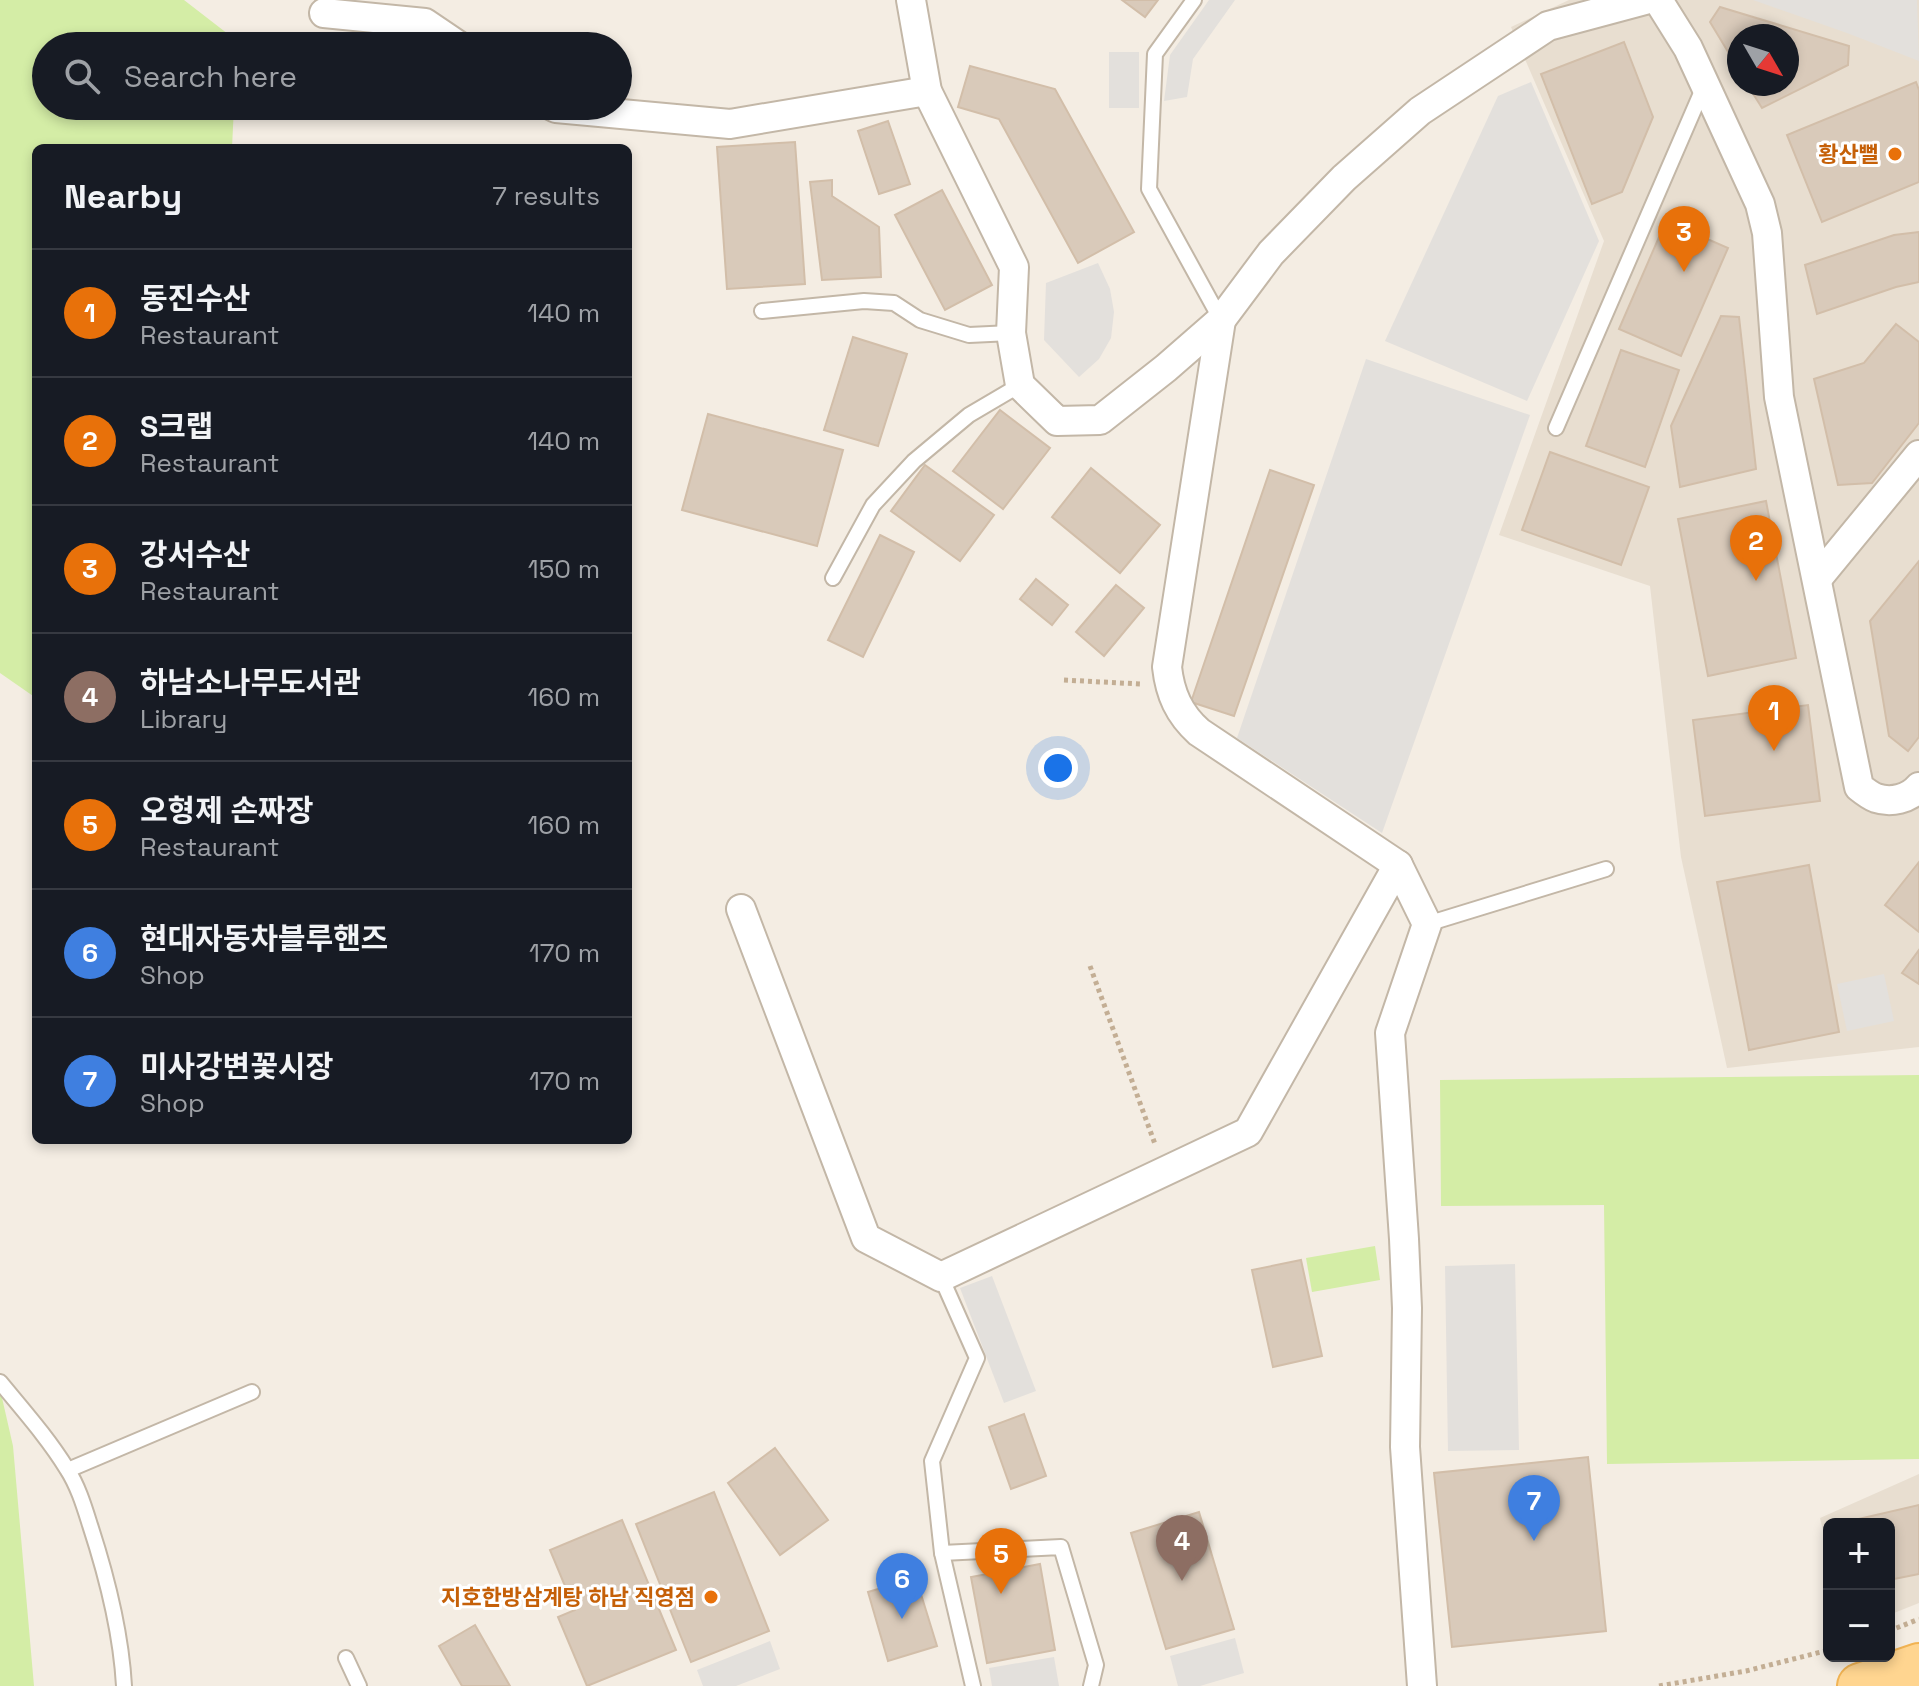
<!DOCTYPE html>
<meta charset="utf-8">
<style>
body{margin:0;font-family:"Space Grotesk","Noto Sans KR",sans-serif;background:#242831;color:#f1f3f6}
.controls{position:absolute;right:24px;bottom:24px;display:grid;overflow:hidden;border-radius:12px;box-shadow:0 4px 12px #0003}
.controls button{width:72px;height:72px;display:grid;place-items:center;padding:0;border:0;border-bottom:2px solid #363941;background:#171b24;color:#f1f3f6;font:40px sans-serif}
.compass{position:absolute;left:1727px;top:24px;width:72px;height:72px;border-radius:50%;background:#171b24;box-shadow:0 4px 12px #0003;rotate:129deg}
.you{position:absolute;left:1058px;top:768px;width:28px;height:28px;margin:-20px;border:6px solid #fff;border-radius:50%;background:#1a73e8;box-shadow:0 0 0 12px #1a73e833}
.badge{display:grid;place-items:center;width:52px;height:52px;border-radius:50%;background:#0f766e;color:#fff;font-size:26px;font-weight:700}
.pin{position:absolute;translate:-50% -66px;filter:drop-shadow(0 2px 4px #0008)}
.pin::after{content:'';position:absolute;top:42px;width:28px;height:24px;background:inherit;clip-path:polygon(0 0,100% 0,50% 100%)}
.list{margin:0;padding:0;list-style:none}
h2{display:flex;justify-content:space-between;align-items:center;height:104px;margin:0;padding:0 32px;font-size:34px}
h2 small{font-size:26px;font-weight:400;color:#9ea1a6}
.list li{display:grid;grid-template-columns:52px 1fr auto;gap:24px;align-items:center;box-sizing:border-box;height:128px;padding:0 32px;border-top:2px solid #363941}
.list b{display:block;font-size:30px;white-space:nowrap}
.list p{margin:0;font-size:26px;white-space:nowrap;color:#9ea1a6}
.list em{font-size:26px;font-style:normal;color:#9ea1a6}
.icon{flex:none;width:44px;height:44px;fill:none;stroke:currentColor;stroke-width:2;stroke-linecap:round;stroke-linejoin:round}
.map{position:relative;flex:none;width:1919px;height:1686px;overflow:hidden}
.search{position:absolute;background:#171b24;box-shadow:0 4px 12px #0003;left:32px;top:32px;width:600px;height:88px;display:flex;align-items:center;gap:20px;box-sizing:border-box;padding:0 28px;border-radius:44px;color:#9ea1a6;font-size:30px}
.panel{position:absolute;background:#171b24;box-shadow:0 4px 12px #0003;left:32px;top:144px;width:600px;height:1000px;border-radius:12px}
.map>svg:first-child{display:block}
.residential{fill:#e8ded0;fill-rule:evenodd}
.green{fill:#d4eda6}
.parking{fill:#e3e0dc}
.building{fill:#d9caba;stroke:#d2bea9;stroke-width:2}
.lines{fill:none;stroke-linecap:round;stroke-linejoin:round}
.lane-casing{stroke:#c3b7a7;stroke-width:18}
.street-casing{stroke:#c3b7a7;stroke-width:32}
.primary-casing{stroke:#f1b353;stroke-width:48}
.path{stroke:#c3ae94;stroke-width:5;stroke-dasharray:4 4;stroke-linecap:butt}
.lane{stroke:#fff;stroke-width:14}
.street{stroke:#fff;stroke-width:28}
.primary{stroke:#ffd590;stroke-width:44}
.food-dot{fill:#e8710a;stroke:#fff;stroke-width:3}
.labels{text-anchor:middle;stroke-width:6;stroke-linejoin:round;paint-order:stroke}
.food-label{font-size:22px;font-weight:bold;fill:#c56008;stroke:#fff;text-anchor:end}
</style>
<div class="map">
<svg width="1919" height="1686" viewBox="0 0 1919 1686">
<rect width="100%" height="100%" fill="#f4ede3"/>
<g class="residential">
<path d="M 1569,0 L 1919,0 L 1919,1047 L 1727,1068 L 1681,857 L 1650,586 L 1499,535 L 1604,241 L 1511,27 ZM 1739,36 L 1787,36 L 1787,84 L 1739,84 Z"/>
<polygon points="1919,1474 1919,1603 1889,1615 1889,1524 1829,1524 1829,1554 1820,1518"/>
</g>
<g class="green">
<polygon points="0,0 184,0 237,41 237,46 46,46 46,106 234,106 232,148 36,148 36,698 0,673"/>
<polygon points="1919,1075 1919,1459 1607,1464 1604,1205 1441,1206 1440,1080"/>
<polygon points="1375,1246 1380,1280 1312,1292 1306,1258"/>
<polygon points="0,1389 13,1446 34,1686 0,1686"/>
</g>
<g class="parking">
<polygon points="1209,0 1235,0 1193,59 1187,97 1164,101 1170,55"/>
<polygon points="1753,0 1917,0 1919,61 1847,33"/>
<rect x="1109" y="52" width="30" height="56"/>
<polygon points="1531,82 1599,241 1527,401 1385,341 1498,96"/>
<polygon points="1098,263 1110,289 1114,312 1111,338 1099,359 1079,377 1044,340 1046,283"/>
<polygon points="1366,359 1530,415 1382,833 1237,738"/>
<polygon points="1884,974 1894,1021 1847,1031 1837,984"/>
<polygon points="1515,1264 1519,1450 1448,1451 1445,1266"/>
<polygon points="992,1276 1036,1391 1004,1403 960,1288"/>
<polygon points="1235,1638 1244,1673 1200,1686 1178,1686 1170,1656"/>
<polygon points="770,1641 780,1669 736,1686 703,1686 697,1670"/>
<polygon points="1054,1657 1059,1686 992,1686 989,1668"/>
</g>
<g class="building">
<polygon points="1122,0 1158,0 1145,17"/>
<polygon points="1720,7 1849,46 1848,65 1762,108 1747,84 1787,84 1787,36 1739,36 1739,70 1710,22"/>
<polygon points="1624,42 1653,117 1622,192 1592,204 1541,74"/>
<polygon points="970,66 1055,89 1134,232 1078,263 999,119 958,107"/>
<polygon points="1916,82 1919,90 1919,182 1822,222 1787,135"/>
<polygon points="888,121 910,184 879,194 858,131"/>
<polygon points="795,142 805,284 727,289 717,147"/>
<polygon points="832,180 832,196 879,227 881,277 822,280 810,182"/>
<polygon points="942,190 992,285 945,310 895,215"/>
<polygon points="1666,221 1728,248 1681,356 1619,329"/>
<polygon points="1919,232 1919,282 1896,287 1817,314 1805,265 1894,235"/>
<polygon points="1721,316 1739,317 1756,469 1680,487 1671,426"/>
<polygon points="1896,324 1919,342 1919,423 1872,483 1838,485 1814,379 1864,363"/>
<polygon points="853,337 907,354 878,446 824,430"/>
<polygon points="1621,350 1679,370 1645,467 1586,446"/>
<polygon points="1000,410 1050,448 1003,509 953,471"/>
<polygon points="708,414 843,450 817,546 682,510"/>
<polygon points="1550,452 1649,487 1621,565 1522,530"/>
<polygon points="925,465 994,515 960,561 891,511"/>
<polygon points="1091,468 1160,525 1120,573 1052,517"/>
<polygon points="1270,470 1314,485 1234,716 1191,702"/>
<polygon points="1766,501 1796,658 1708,676 1678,519"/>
<polygon points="880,535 914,552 863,657 828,640"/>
<polygon points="1919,561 1919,737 1908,751 1889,736 1870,621"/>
<polygon points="1036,579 1068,605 1052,625 1020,599"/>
<polygon points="1116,585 1144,608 1104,656 1076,632"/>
<polygon points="1808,705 1820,801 1705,816 1693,720"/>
<polygon points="1919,862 1919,932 1885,905"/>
<polygon points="1809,865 1839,1032 1749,1050 1717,882"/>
<polygon points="1919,950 1919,984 1902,973"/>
<polygon points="1301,1260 1322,1356 1273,1367 1252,1270"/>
<polygon points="1024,1414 1046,1476 1011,1489 989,1427"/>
<polygon points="775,1448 828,1520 780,1555 728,1483"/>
<polygon points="1588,1457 1606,1631 1452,1647 1434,1473"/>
<polygon points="714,1492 769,1631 691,1662 636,1524"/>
<polygon points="1919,1505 1919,1574 1889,1580 1889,1524 1837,1524"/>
<polygon points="1199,1512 1234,1629 1166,1649 1131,1533"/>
<polygon points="622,1520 676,1650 587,1686 558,1617 575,1610 550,1550"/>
<polygon points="1040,1564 1055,1650 987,1663 971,1577"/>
<polygon points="916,1578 937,1646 888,1661 868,1592"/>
<polygon points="475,1625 510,1686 462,1686 439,1646"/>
</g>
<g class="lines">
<defs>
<g id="lane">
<polyline points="1194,0 1155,54 1149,189 1221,320"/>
<polyline points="762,311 864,301 894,303 920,320 969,335 1011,333"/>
<polyline points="1556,428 1705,84"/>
<polyline points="833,578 873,505 914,461 969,415 1020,385"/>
<polyline points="1427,924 1606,869"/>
<polyline points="941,1277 977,1358 932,1461 942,1553 973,1686"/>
<path d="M 0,1382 C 23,1410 48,1438 67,1469 C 78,1486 84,1506 90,1525 C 107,1577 121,1632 124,1686"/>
<polyline points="68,1470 252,1392"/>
<polyline points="942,1553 1061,1547 1096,1665 1091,1686"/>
<polyline points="346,1658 359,1686"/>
</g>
<g id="street">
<polyline points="911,0 927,91 1014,267 1011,333 1020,385 1057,421 1100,420 1166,368 1221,320 1271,253 1344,178 1420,111 1548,26 1645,0"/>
<path d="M 1658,0 L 1688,48 L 1760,204 L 1767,233 L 1779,397 L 1859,787 C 1864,791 1871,796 1876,798 C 1891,803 1909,799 1919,787"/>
<polyline points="324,13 425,23 459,46"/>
<polyline points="552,106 556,108 730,124 927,91"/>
<path d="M 1221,320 L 1167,667 C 1170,694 1179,714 1199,732 L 1398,865 L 1427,924 L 1390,1033 L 1404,1239 L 1407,1308 L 1405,1447 L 1422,1686"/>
<polyline points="1817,579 1919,455"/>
<polyline points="741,909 866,1238 941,1277 1248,1132 1398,865"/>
</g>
<polyline id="primary" points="1860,1686 1919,1666"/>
</defs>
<use href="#lane" class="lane-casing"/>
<use href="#street" class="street-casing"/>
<use href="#primary" class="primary-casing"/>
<g class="path">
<polyline points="1064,680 1140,684"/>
<polyline points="1090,966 1155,1144"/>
<polyline points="1889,1631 1919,1619"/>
<polyline points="1659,1686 1746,1671 1829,1650"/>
</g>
<use href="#lane" class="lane"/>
<use href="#street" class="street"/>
<use href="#primary" class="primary"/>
</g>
<g class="food-dot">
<circle cx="1895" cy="154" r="8"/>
<circle cx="711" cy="1597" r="8"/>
</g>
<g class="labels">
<g class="food-label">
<text x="1879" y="162">황산뻘</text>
<text x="695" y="1605">지호한방삼계탕 하남 직영점</text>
</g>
</g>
</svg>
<div class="controls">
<button>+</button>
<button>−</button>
</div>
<svg class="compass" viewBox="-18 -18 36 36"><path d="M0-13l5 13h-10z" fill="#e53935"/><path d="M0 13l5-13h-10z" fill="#9ea1a6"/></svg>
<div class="you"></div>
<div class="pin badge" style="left:1774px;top:751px;background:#e8710a">1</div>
<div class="pin badge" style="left:1756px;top:581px;background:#e8710a">2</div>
<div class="pin badge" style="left:1684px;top:272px;background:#e8710a">3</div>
<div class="pin badge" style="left:1182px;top:1581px;background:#8d6e63">4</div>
<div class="pin badge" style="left:1001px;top:1594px;background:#e8710a">5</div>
<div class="pin badge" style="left:902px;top:1619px;background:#3f7fe0">6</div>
<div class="pin badge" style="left:1534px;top:1541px;background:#3f7fe0">7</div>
<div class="search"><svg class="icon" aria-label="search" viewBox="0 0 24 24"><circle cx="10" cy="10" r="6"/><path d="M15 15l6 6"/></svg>Search here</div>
<section class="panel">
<h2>Nearby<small>7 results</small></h2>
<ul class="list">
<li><span class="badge" style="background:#e8710a">1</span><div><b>동진수산</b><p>Restaurant</p></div><em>140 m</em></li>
<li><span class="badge" style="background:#e8710a">2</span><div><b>S크랩</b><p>Restaurant</p></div><em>140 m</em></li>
<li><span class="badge" style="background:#e8710a">3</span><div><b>강서수산</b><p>Restaurant</p></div><em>150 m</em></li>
<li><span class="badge" style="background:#8d6e63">4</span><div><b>하남소나무도서관</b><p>Library</p></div><em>160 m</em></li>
<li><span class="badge" style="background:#e8710a">5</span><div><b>오형제 손짜장</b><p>Restaurant</p></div><em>160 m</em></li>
<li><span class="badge" style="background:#3f7fe0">6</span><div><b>현대자동차블루핸즈</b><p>Shop</p></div><em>170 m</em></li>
<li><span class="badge" style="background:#3f7fe0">7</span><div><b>미사강변꽃시장</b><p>Shop</p></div><em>170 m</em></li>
</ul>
</section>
</div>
